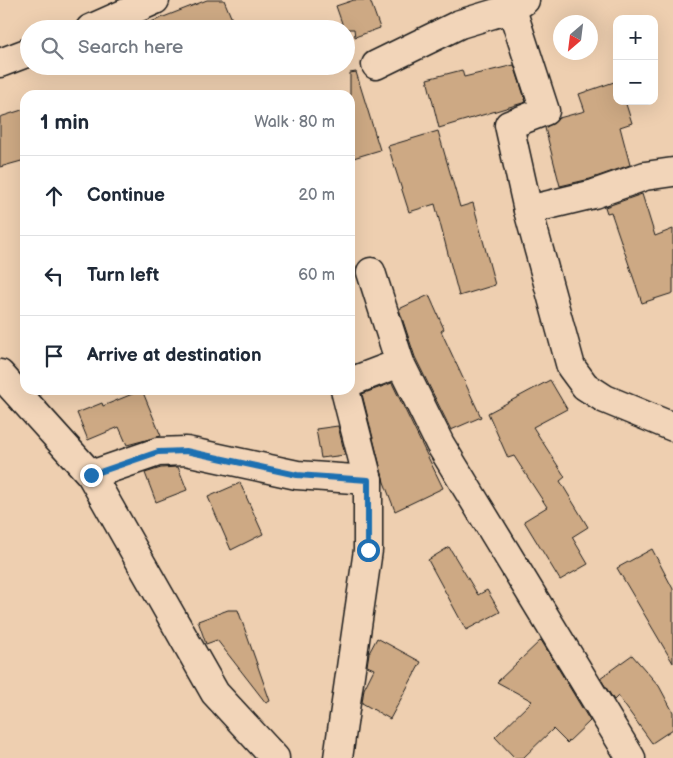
<!DOCTYPE html>
<meta charset="utf-8">
<style>
body{margin:0;font-family:"Balsamiq Sans",sans-serif;background:#f2f2f3;color:#1f2937}
.controls{position:absolute;right:15px;top:15px;display:grid;overflow:hidden;border-radius:10px;box-shadow:0 5px 20px #0002}
.controls button{width:45px;height:45px;display:grid;place-items:center;padding:0;border:0;border-bottom:1px solid #e0e1e3;background:#fff;color:#1f2937;font:25px sans-serif}
.compass{position:absolute;left:553px;top:15px;width:45px;height:45px;border-radius:50%;background:#fff;box-shadow:0 5px 20px #0002;rotate:208deg}
.stop{position:absolute;width:15px;height:15px;margin:-11px;border:4px solid #1f6fb2;border-radius:50%;background:#fff}
.stop.end{background:#1f6fb2;border-color:#fff;box-shadow:0 1px 5px #0008}
.list{margin:0;padding:0;list-style:none}
h2{display:flex;justify-content:space-between;align-items:center;height:65px;margin:0;padding:0 20px;font-size:21px}
h2 small{font-size:16px;font-weight:400;color:#747a83}
.list li{display:grid;grid-template-columns:32px 1fr auto;gap:15px;align-items:center;box-sizing:border-box;height:80px;padding:0 20px;border-top:1px solid #e0e1e3}
.list b{display:block;font-size:19px;white-space:nowrap}
.list em{font-size:16px;font-style:normal;color:#747a83}
.icon{flex:none;width:28px;height:28px;fill:none;stroke:currentColor;stroke-width:2;stroke-linecap:round;stroke-linejoin:round}
.map{position:relative;flex:none;width:673px;height:758px;overflow:hidden}
.search{position:absolute;background:#fff;box-shadow:0 5px 20px #0002;left:20px;top:20px;width:335px;height:55px;display:flex;align-items:center;gap:12px;box-sizing:border-box;padding:0 18px;border-radius:28px;color:#747a83;font-size:19px}
.panel{position:absolute;background:#fff;box-shadow:0 5px 20px #0002;left:20px;top:90px;width:335px;height:305px;border-radius:15px}
.map>svg:first-child{display:block}
.building{fill:#cda984;stroke:#1c1c1c}
.lines{fill:none;stroke-linecap:round;stroke-linejoin:round}
.minor-casing{stroke:#1c1c1c;stroke-width:31}
.minor{stroke:#f2d5b9;stroke-width:28}
.route{stroke:#1f6fb2;stroke-width:6}
</style>
<div class="map">
<svg width="673" height="758" viewBox="0 0 673 758">
<rect width="100%" height="100%" fill="#eecfb0"/>
<filter id="ink" filterUnits="userSpaceOnUse"><feTurbulence type="fractalNoise" baseFrequency=".02" numOctaves="2"/><feDisplacementMap in="SourceGraphic" scale="10" xChannelSelector="R" yChannelSelector="G"/><feConvolveMatrix kernelMatrix="1 2 1 2 8 2 1 2 1" color-interpolation-filters="sRGB"/></filter>
<g filter="url(#ink)">
<g class="building">
<polygon points="207,0 224,0 236,29 138,29 138,27"/>
<polygon points="354,0 370,0 380,28 355,37 354,29 344,29 336,6"/>
<polygon points="514,65 526,102 439,128 427,79 462,70 464,77"/>
<polygon points="356,72 380,150 350,159 350,73"/>
<polygon points="617,81 617,101 625,101 632,123 620,127 630,165 590,179 560,186 545,128 559,118 585,111 579,94"/>
<polygon points="25,109 25,160 0,167 0,117"/>
<polygon points="438,131 460,207 473,203 495,285 459,296 435,204 409,212 388,146"/>
<polygon points="642,194 655,236 673,229 673,293 642,303 611,212 607,213 605,207"/>
<polygon points="429,295 444,329 441,331 481,417 451,430 415,357 399,309"/>
<polygon points="550,380 567,409 533,427 565,477 560,481 588,527 572,537 588,564 560,580 524,521 547,507 514,456 508,458 488,413"/>
<polygon points="392,383 443,488 395,511 384,482 362,394"/>
<polygon points="142,390 161,436 127,445 119,427 88,440 77,413 102,403 103,406"/>
<polygon points="338,426 345,455 321,458 316,429"/>
<polygon points="178,467 187,490 156,502 145,473 161,468"/>
<polygon points="240,483 263,534 231,550 208,497"/>
<polygon points="449,547 478,595 487,590 500,612 466,630 428,560"/>
<polygon points="652,549 673,589 673,663 617,568"/>
<polygon points="228,610 238,610 270,701 266,703 217,640 206,644 198,621"/>
<polygon points="377,638 421,662 390,719 362,703 364,689 374,669 367,666 369,653"/>
<polygon points="541,640 590,721 567,743 553,729 523,758 515,758 495,737 532,701 497,682"/>
<polygon points="632,655 659,686 673,712 673,729 652,743 618,696 614,700 600,678"/>
</g>
<g class="lines">
<defs>
<g id="minor">
<polyline points="509,0 545,111 509,125 528,210 571,367 585,386 605,399 673,427"/>
<polyline points="90,29 155,0"/>
<polyline points="0,63 29,52"/>
<polyline points="376,65 460,24 513,8 525,0"/>
<polyline points="528,210 594,194 645,176 673,172"/>
<polyline points="371,272 400,363 440,444 631,758"/>
<polyline points="0,374 91,475 215,693 275,758"/>
<polyline points="350,382 400,363"/>
<polyline points="91,475 158,452 186,451 297,475 368,480"/>
<polyline points="338,758 368,550 368,480 345,390"/>
</g>
</defs>
<use href="#minor" class="minor-casing"/>
<use href="#minor" class="minor"/>
</g>
</g>
<g class="lines" filter="url(#ink)">
<polyline class="route" points="91,475 158,452 186,451 297,475 368,480 368,550"/>
</g>
</svg>
<div class="controls">
<button>+</button>
<button>−</button>
</div>
<svg class="compass" viewBox="-18 -18 36 36"><path d="M0-13l5 13h-10z" fill="#e53935"/><path d="M0 13l5-13h-10z" fill="#747a83"/></svg>
<div class="stop" style="left:368px;top:550px"></div>
<div class="stop end" style="left:91px;top:475px"></div>
<div class="search"><svg class="icon" aria-label="search" viewBox="0 0 24 24"><circle cx="10" cy="10" r="6"/><path d="M15 15l6 6"/></svg>Search here</div>
<section class="panel">
<h2>1 min<small>Walk · 80 m</small></h2>
<ul class="list">
<li><svg class="icon" aria-label="ahead" viewBox="0 0 24 24"><path d="M12 20V5M6 11l6-6 6 6"/></svg><div><b>Continue</b></div><em>20 m</em></li>
<li><svg class="icon" aria-label="left" viewBox="0 0 24 24"><path d="M17 20v-9H6M10 6l-5 5 5 5"/></svg><div><b>Turn left</b></div><em>60 m</em></li>
<li><svg class="icon" aria-label="arrive" viewBox="0 0 24 24"><path d="M6 21V4h12l-3 4 3 4H6"/></svg><div><b>Arrive at destination</b></div></li>
</ul>
</section>
</div>
